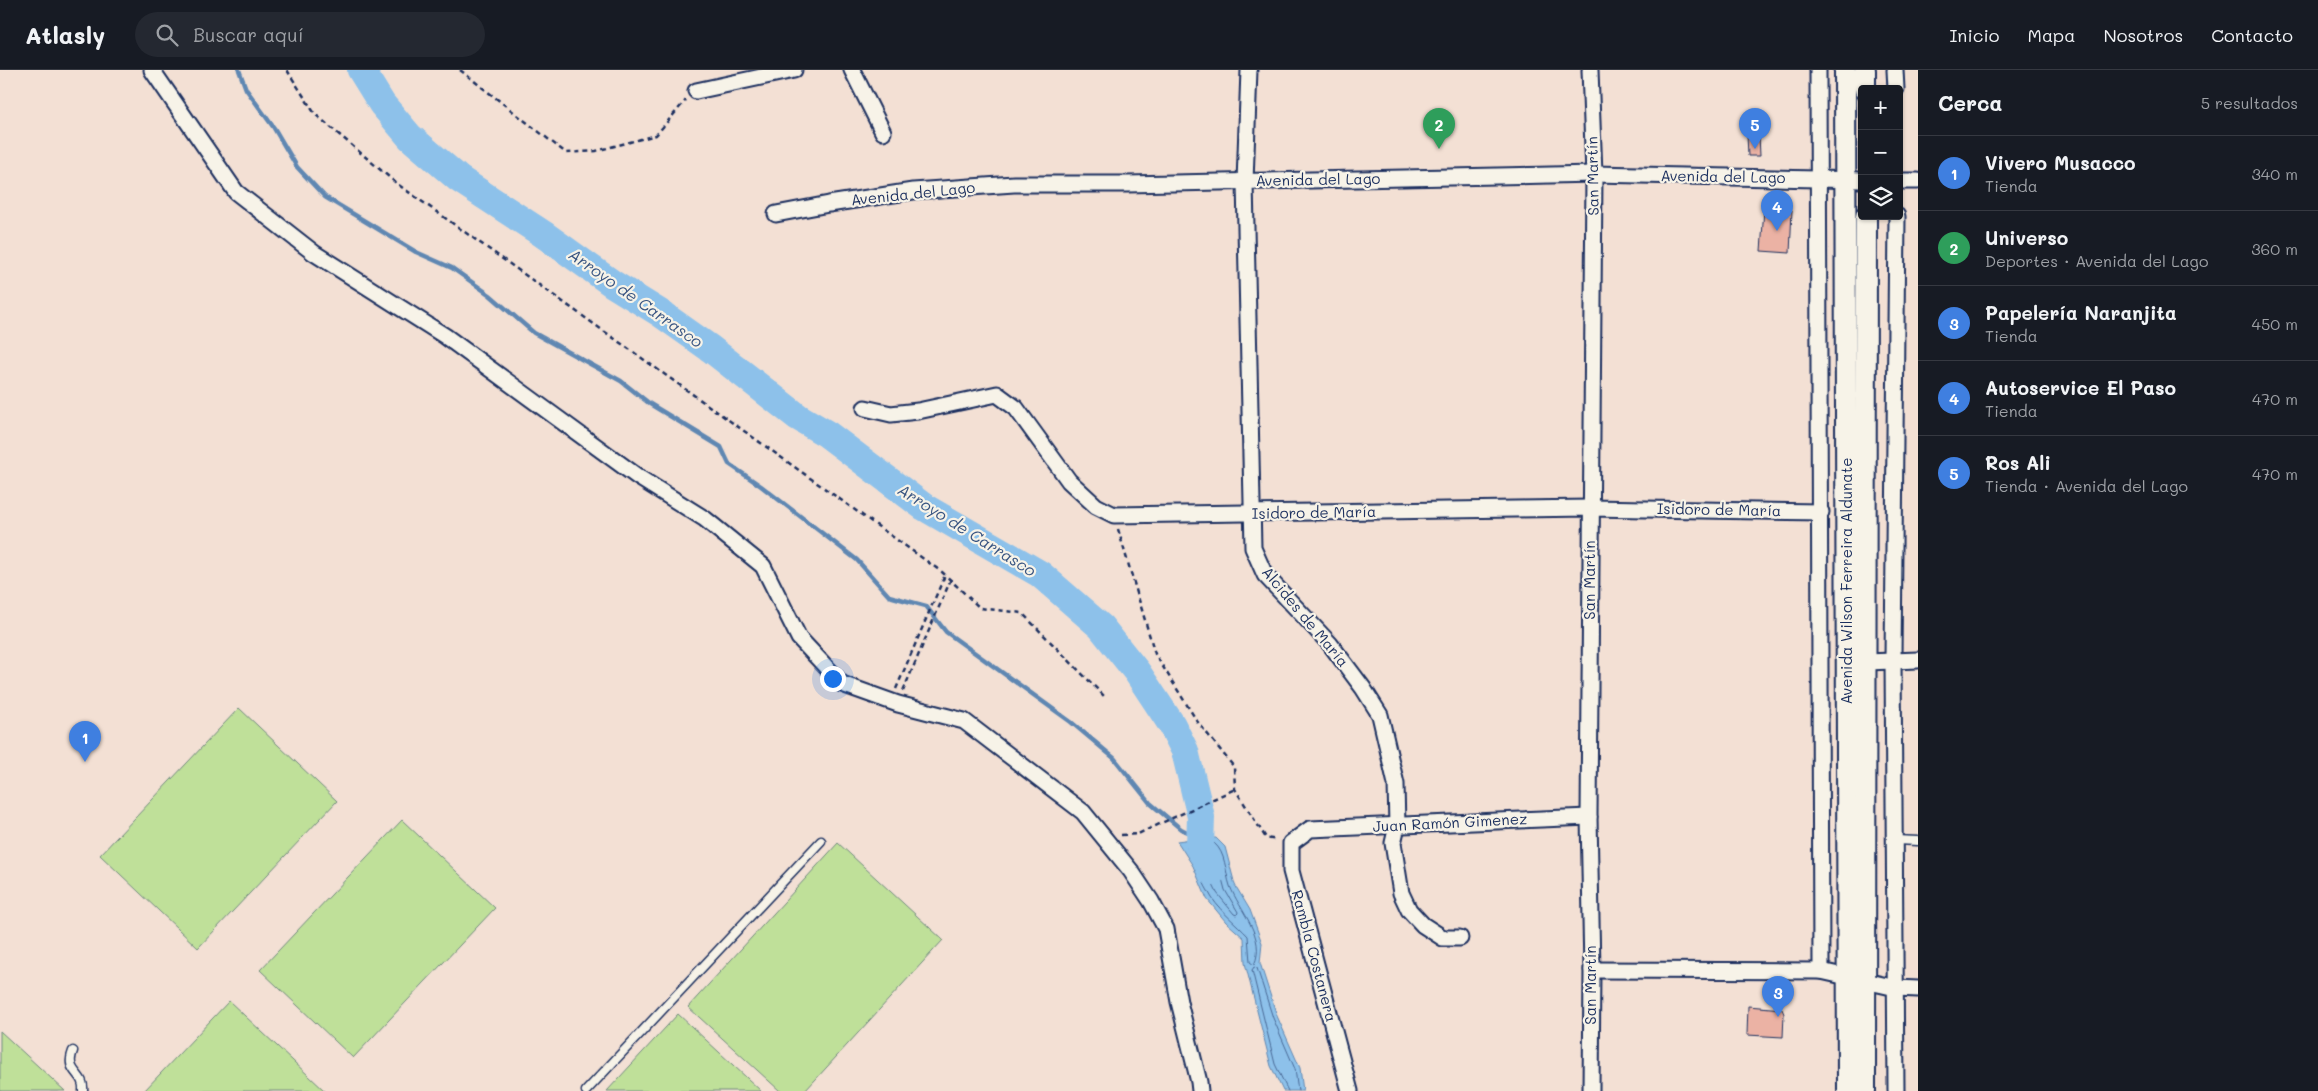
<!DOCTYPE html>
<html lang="es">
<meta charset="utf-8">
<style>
body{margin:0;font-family:Mali,sans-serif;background:#242831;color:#f1f3f6}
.controls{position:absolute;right:15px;top:15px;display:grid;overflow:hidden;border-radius:5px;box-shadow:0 1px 4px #0004}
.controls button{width:45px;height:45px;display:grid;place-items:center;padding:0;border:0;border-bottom:1px solid #363941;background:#171b24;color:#f1f3f6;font:25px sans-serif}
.you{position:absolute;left:832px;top:608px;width:18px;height:18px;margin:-12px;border:4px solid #fff;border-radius:50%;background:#1a73e8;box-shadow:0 0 0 8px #1a73e833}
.badge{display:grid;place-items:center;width:32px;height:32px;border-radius:50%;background:#c8321e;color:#fff;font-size:16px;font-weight:700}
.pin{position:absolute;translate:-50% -41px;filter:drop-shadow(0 1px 2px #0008)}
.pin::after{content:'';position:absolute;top:26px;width:18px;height:15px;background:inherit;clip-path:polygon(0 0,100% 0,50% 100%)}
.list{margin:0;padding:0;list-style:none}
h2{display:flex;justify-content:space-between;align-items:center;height:65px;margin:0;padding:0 20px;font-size:21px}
h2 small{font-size:16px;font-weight:400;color:#9ea1a6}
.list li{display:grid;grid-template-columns:32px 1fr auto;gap:15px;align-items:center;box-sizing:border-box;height:75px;padding:0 20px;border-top:1px solid #363941}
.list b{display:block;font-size:19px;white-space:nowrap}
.list p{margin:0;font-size:16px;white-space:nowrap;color:#9ea1a6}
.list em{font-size:16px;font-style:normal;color:#9ea1a6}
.icon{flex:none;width:28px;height:28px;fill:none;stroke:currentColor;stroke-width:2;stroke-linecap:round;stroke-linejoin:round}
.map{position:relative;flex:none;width:1918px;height:1021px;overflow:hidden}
header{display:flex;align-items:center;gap:30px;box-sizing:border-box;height:70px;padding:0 25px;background:#171b24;border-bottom:1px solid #363941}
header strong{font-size:24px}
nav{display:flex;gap:28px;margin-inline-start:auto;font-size:18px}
.search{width:350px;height:45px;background:#242831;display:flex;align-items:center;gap:12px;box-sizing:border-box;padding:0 18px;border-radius:28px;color:#9ea1a6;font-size:19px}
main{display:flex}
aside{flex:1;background:#171b24}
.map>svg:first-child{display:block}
.green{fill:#bfe099;stroke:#6d887c}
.water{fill:#8dc1ea;stroke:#5f87b2}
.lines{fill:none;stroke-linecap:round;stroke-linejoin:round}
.shore{stroke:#496996;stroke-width:1}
.stream{stroke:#5f87b2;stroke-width:4.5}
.river{stroke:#8dc1ea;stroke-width:28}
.building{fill:#ebb2a4;stroke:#1b2f5e}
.service-casing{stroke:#1b2f5e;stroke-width:11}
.minor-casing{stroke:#1b2f5e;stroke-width:19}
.secondary-casing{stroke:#1b2f5e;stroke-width:24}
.path{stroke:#1b2f5e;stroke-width:2.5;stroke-dasharray:5 4;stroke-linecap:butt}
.service{stroke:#f7f3e8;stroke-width:8}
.minor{stroke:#f7f3e8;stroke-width:15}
.secondary{stroke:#f7f3e8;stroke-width:20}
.labels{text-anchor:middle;stroke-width:4.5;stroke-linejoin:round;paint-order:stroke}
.street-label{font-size:15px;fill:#1b2f5e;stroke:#f7f3e8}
.water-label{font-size:16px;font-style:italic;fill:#385481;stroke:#f7f3e8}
</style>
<header>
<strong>Atlasly</strong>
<div class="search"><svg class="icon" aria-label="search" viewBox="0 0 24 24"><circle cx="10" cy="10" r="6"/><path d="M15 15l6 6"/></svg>Buscar aquí</div>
<nav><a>Inicio</a><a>Mapa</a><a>Nosotros</a><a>Contacto</a></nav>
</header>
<main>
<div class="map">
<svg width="1918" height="1021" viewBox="0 0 1918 1021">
<rect width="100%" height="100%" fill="#f3e0d4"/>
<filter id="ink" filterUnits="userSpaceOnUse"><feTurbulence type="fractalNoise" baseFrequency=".02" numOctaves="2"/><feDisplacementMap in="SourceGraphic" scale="10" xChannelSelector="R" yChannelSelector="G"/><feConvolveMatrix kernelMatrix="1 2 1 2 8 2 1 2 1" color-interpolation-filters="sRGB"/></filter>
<g filter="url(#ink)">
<g class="green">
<polygon points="239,638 337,731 198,878 100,785"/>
<polygon points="402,750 495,838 353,988 260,900"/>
<polygon points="838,773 943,870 805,1021 780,1021 688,937"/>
<polygon points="229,931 325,1021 144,1021"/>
<polygon points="678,944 761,1021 607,1021"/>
<polygon points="0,961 65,1021 0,1021"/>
</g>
<polygon class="water" points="1199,768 1216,768 1225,777 1235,815 1250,840 1262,873 1260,893 1277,946 1300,998 1303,1021 1283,1021 1271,996 1245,893 1244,868 1226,852 1207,829 1193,796 1177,771"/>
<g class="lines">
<g class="shore">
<path d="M 1199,773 L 1214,773 C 1226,783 1225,801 1230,816 C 1239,840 1267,867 1254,895 L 1250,892 L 1248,866 C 1236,853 1222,843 1212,828 C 1202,813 1197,794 1187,778 L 1188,774 Z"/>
<polygon points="1199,779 1211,779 1215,782 1225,820 1238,842 1237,845 1234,844 1217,823 1197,782"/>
<polyline points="1288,1021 1275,994 1252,900 1254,897 1257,898 1273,948 1295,999 1298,1021"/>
</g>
<polyline class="stream" points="239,0 246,19 274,58 297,97 325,127 416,182 452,198 490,225 534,263 621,311 650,334 721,377 729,394 761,416 857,490 889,526 926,536 946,562 1071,652 1114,688 1150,733 1181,759 1199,768"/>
<polyline class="river" points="361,0 382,34 410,67 459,109 543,164 613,214 660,243 711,279 798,347 827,364 924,437 1040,504 1101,557 1137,602 1172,655 1185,681 1201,747 1200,776 1212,802"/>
</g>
<g class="building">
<polygon points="1746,43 1758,43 1760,86 1748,86"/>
<polygon points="1764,139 1792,140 1790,183 1761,181"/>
<polygon points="1748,936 1782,939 1784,944 1783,967 1747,965"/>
</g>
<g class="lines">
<defs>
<g id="service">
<polyline points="1895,770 1918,771"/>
<path d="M 73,981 C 64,1003 85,1002 83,1021"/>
<polyline points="586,1021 821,771"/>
</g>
<g id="minor">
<polyline points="152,0 236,122 314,183 445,266 638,407 705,449 763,496 799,568 842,614 898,634 964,651 1083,742 1131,801 1151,831 1166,859 1179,932 1199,1012 1200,1021"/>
<polyline points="852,0 883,62"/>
<polyline points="1249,0 1245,112 1253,478 1265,505 1330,574 1363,618 1380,645 1396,714 1397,756 1393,773 1401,823 1409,840 1423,855 1443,868 1460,868"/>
<polyline points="1590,0 1594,104 1589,747 1592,900 1591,1021"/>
<polyline points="1818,0 1821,901"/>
<polyline points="1895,0 1896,19"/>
<polyline points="696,21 794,0"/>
<polyline points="1899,111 1918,111"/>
<polyline points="776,144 829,134 913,121 1014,114 1127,114 1594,104 1862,110"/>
<polyline points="865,338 891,344 918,341 997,324 1016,338 1069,411 1096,436 1114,445 1590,438 1821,442"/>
<polyline points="1867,592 1918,590"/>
<polyline points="1592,900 1821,901 1896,918 1918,919"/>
<polyline points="1350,1021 1291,801 1291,773 1310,759 1589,747"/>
<polyline points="1896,1021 1893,590 1897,146"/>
</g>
<g id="secondary">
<polyline points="1845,0 1848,1021"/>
<polyline points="1865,0 1865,19"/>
<polyline points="1865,1021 1866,146"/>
</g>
</defs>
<use href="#service" class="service-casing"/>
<use href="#minor" class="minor-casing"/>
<use href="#secondary" class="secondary-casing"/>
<g class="path">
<polyline points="287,0 315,44 396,113 942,502 980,538 1022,543 1106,628"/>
<polyline points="460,0 566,83 596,81 656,65 686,30"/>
<polyline points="1118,459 1155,584 1197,651 1234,697 1235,719 1266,768 1277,770"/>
<polyline points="896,619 945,505"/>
<polyline points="903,621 951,509"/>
<polyline points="1121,765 1138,764 1235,719"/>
</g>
<use href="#service" class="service"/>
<use href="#minor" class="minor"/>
<use href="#secondary" class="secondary"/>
</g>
</g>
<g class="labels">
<g class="street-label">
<text transform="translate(1593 106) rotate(-91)" y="5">San Martín</text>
<text transform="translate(1723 107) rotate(1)" y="5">Avenida del Lago</text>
<text transform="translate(1318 110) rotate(-1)" y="5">Avenida del Lago</text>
<text transform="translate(913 124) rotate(-6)" y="5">Avenida del Lago</text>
<text transform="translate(1719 440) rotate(1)" y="5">Isidoro de María</text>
<text transform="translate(1314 443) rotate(-1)" y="5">Isidoro de María</text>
<text transform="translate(1590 510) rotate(-90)" y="5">San Martín</text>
<text transform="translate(1847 511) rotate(-90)" y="5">Avenida Wilson Ferreira Aldunate</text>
<text transform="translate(1305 547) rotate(50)" y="5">Alcides de María</text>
<text transform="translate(1450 753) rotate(-3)" y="5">Juan Ramón Gimenez</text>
<text transform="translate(1314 886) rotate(75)" y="5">Rambla Costanera</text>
<text transform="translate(1591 915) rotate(-90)" y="5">San Martín</text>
</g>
<g class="water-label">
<text transform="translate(636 228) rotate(35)" y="6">Arroyo de Carrasco</text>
<text transform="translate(967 460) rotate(32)" y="6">Arroyo de Carrasco</text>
</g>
</g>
</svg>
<div class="controls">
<button>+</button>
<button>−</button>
<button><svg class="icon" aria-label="layers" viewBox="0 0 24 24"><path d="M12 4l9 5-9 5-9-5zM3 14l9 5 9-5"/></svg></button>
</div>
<div class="you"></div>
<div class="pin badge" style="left:85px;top:692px;background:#3f7fe0">1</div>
<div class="pin badge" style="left:1439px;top:79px;background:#2e9e5b">2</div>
<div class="pin badge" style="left:1778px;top:947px;background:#3f7fe0">3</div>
<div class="pin badge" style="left:1777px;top:161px;background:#3f7fe0">4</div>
<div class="pin badge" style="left:1755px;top:79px;background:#3f7fe0">5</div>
</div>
<aside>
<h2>Cerca<small>5 resultados</small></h2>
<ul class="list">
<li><span class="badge" style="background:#3f7fe0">1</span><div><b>Vivero Musacco</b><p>Tienda</p></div><em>340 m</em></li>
<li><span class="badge" style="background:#2e9e5b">2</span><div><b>Universo</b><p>Deportes · Avenida del Lago</p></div><em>360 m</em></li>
<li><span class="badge" style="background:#3f7fe0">3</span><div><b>Papelería Naranjita</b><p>Tienda</p></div><em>450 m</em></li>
<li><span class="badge" style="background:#3f7fe0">4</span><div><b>Autoservice El Paso</b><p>Tienda</p></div><em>470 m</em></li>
<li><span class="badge" style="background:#3f7fe0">5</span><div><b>Ros Ali</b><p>Tienda · Avenida del Lago</p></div><em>470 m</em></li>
</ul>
</aside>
</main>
